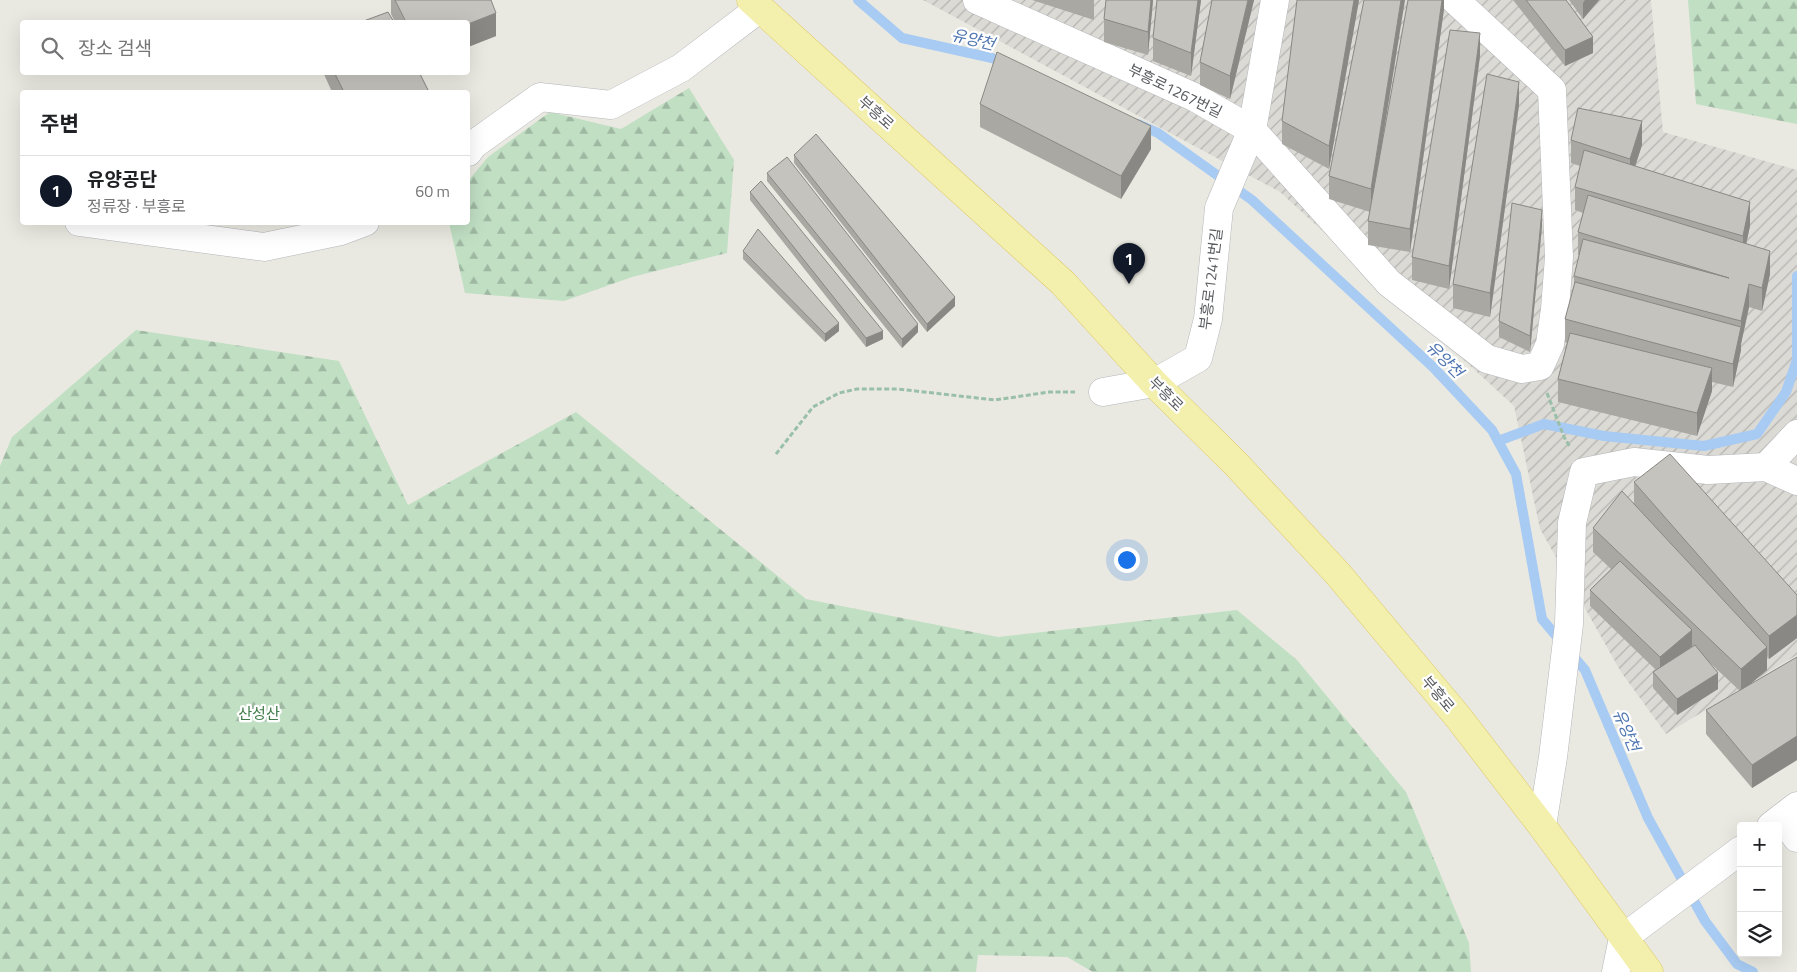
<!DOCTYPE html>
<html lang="ko">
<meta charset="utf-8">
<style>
body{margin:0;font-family:"Titillium Web","Noto Sans KR",sans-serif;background:#f2f2f2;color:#202124}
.controls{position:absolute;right:15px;bottom:15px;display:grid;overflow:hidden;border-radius:5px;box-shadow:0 5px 20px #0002}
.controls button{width:45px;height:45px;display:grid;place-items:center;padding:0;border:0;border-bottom:1px solid #e0e0e0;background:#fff;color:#202124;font:25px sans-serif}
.you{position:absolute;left:1126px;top:559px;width:18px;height:18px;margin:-12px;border:4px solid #fff;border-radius:50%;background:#1a73e8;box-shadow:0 0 0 8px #1a73e833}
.badge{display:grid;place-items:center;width:32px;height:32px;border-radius:50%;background:#111827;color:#fff;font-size:16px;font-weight:700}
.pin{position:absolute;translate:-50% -41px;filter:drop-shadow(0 1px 2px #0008)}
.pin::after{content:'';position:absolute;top:26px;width:18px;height:15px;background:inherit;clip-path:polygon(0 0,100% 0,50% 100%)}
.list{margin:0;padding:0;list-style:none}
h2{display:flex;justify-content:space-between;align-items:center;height:65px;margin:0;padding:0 20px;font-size:21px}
h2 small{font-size:16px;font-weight:400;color:#757577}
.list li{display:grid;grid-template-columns:32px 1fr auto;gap:15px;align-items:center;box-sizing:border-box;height:70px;padding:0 20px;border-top:1px solid #e0e0e0}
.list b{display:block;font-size:19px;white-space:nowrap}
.list p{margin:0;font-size:16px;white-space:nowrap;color:#757577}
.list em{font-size:16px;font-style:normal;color:#757577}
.icon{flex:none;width:28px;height:28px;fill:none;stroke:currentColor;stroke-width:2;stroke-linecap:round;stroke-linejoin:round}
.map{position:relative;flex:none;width:1797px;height:972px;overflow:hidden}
.search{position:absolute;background:#fff;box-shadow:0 5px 20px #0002;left:20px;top:20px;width:450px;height:55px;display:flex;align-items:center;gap:12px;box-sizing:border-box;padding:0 18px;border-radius:5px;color:#757577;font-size:19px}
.panel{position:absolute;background:#fff;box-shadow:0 5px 20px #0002;left:20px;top:90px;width:450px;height:135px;border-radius:5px}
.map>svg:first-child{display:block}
.industrial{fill:url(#industrial-furrows)}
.forest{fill:url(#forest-firs)}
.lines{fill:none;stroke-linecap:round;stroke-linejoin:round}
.stream{stroke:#a8cbf3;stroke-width:10}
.minor-casing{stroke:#b3b5b9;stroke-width:29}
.major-casing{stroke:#ddc866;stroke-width:29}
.path{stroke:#9abfa8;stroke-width:3;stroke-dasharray:5 2.5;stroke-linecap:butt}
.minor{stroke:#fff;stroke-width:28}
.major{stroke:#f3efac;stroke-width:28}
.wall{fill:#a9a8a3}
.shaded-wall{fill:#8a8884}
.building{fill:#c5c3bd;stroke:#8a8884}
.labels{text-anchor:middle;stroke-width:4.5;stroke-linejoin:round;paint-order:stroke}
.street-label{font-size:15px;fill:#595b5f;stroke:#fff}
.park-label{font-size:15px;fill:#3e7a46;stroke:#fff}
.water-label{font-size:16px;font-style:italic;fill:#4f76b1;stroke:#fff}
</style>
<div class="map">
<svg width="1797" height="972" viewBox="0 0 1797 972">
<defs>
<pattern id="industrial-furrows" width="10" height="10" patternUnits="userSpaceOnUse" patternTransform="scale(1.25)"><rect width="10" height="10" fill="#dcdad5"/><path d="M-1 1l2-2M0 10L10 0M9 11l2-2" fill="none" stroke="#b5b4b0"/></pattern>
<pattern id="forest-firs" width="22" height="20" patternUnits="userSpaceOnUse" patternTransform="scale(1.25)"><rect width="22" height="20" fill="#c0dfc3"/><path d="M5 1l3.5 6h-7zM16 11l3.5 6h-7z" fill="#9fb8a2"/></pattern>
</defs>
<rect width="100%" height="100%" fill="#eae9e1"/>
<polygon class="industrial" points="923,0 1651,0 1663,132 1797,170 1797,655 1666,734 1621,672 1540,529 1514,406 1280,192"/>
<g class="forest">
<polygon points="1688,0 1797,0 1797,124 1696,104"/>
<polygon points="689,88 734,160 727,253 632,277 564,301 465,293 449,223 468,222 468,181 488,157 550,112 621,129"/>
<polygon points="136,330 339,361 408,505 576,412 806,599 998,637 1237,610 1297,660 1406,792 1469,943 1471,972 1093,972 1067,957 978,955 976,972 0,972 0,466 12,437"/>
</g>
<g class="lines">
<g class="stream">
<polyline points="858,0 902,38 992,58 1006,64"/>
<polyline points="1138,124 1158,133 1252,200 1433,367 1492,430 1516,474 1542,619 1585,670 1648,818 1705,921 1737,964 1753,972"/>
<polyline points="1498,441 1544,424 1604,436 1704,446 1757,434 1786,392 1797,360 1797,276"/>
</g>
<defs>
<g id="minor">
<polyline points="977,0 1194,97 1252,130 1389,283 1487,359 1522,369 1540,366 1550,344 1555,309 1559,257 1552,90 1455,0"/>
<polyline points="468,152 473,145 540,97 611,105 681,68 760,8"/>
<polyline points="79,222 264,247 341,231 365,222"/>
<polyline points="1103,392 1154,383 1198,358 1208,319 1219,208 1252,130 1275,0"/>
<polyline points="1766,467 1797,434"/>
<polyline points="1782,818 1797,838"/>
<polyline points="1542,826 1553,757 1569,624 1572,523 1584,472 1634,462 1708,470 1766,467 1797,481"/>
<polyline points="1771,826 1797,806"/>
<polyline points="1616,972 1623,938 1741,850"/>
</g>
<polyline id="major" points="751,0 1063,283 1154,383 1237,465 1338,574 1458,717 1542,826 1649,972"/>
</defs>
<use href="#minor" class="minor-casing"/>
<use href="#major" class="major-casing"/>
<g class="path">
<polyline points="1547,393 1564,437 1570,447"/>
<polyline points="776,454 813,407 839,393 857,389 898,389 995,400 1049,392 1075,392"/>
</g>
<use href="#minor" class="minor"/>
<use href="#major" class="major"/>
</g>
<g class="wall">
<polygon points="391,0 491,0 496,36 468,47 468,22 395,22 391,14"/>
<polygon points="1032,0 1094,0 1094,20"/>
<polygon points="1106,0 1153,0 1148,55 1104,42 1104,19"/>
<polygon points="1201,0 1191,76 1153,61 1153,38"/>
<polygon points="1212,0 1254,0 1230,99 1200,85 1200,62"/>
<polygon points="1359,0 1329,169 1282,144 1282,121"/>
<polygon points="1444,0 1444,9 1410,252 1368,245 1368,221 1370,212 1329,199 1329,176 1378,167"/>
<polygon points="1513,0 1566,0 1593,53 1565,66"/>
<polygon points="1569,0 1599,0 1583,19"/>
<polygon points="1480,56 1449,289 1412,280 1412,257"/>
<polygon points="323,72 419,72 429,92 332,92"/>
<polygon points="980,104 1151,149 1121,199 980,127"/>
<polygon points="1519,105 1490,317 1453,308 1453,284"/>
<polygon points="1571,140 1642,145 1635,166 1750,226 1746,243 1770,274 1762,311 1749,307 1741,344 1741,350 1733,387 1712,382 1712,391 1697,436 1558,402 1558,379 1567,343 1565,342 1565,319 1574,287 1574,276 1579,255 1578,255 1578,232 1583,213 1575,210 1575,187 1580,166 1571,163"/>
<polygon points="794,155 955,306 927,332 794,163"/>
<polygon points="767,173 918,332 902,348 767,181"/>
<polygon points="750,192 883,339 866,347 750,200"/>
<polygon points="1542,226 1530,352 1499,337 1499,321"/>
<polygon points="743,251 839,331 825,342 743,259"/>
<polygon points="1634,482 1797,595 1797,638 1769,659 1767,656 1767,670 1748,686 1797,657 1797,760 1752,788 1706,734 1706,710 1740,691 1709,662 1718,689 1677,715 1653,688 1653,672 1656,670 1590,606 1590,590 1611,569 1593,552 1593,528 1634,504"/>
</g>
<g class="shaded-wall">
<polygon points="1151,0 1153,0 1148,55 1148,32"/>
<polygon points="1198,0 1201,0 1191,76 1191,53"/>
<polygon points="1248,0 1254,0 1230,99 1230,76"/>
<polygon points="1354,0 1359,0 1329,169 1329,146"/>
<polygon points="1401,0 1405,0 1371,212 1371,189"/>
<polygon points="1442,0 1444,0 1444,9 1410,252 1410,229"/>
<polygon points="1585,0 1599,0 1583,19 1583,3"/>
<polygon points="496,13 496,36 468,47 468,24"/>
<polygon points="1480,33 1480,56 1449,289 1449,266"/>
<polygon points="1593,37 1593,53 1565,66 1565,50"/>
<polygon points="1519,82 1519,105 1490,317 1490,293"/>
<polygon points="1642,121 1642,145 1630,182 1630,159"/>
<polygon points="1151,126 1151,149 1121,199 1121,176"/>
<polygon points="1750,202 1750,226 1743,259 1743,236"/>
<polygon points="1542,210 1542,226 1530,352 1530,336"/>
<polygon points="1770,251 1770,274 1762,311 1762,288"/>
<polygon points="1749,284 1749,307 1741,344 1741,321"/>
<polygon points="955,297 955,306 927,332 927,324"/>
<polygon points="839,323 839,331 825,342 825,334"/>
<polygon points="918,324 918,332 902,348 902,339"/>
<polygon points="1741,327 1741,350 1733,387 1733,364"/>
<polygon points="883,331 883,339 866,347 866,338"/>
<polygon points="1712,368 1712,391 1697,436 1697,413"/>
<polygon points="1797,615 1797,638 1769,659 1769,636"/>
<polygon points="1692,630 1692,646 1660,673 1660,657"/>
<polygon points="1767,647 1767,670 1741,692 1741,669"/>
<polygon points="1718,673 1718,689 1677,715 1677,699"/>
<polygon points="1797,736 1797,760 1752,788 1752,765"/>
</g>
<g class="building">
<polygon points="395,0 491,0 496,13 468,24 468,22 406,22"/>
<polygon points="1106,0 1151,0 1148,32 1104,19"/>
<polygon points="1157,0 1198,0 1191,53 1153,38"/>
<polygon points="1212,0 1248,0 1230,76 1200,62"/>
<polygon points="1297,0 1354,0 1329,146 1282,121"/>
<polygon points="1364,0 1401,0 1371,189 1329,176"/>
<polygon points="1408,0 1442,0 1410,229 1368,221"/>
<polygon points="1526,0 1566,0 1593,37 1565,50"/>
<polygon points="388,12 394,22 361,22"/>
<polygon points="1450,30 1480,33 1449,266 1412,257"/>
<polygon points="997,52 1151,126 1121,176 980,104"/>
<polygon points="334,72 419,72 429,92 344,92"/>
<polygon points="1487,74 1519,82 1490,293 1453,284"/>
<polygon points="1578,108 1642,121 1630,159 1571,140"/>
<polygon points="816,134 955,297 927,324 794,155"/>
<polygon points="1584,150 1750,202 1743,236 1575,187"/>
<polygon points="787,157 918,324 902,339 767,173"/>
<polygon points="761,181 883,331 866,338 750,192"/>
<polygon points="1588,195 1770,251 1762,288 1749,284 1741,321 1574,276 1583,239 1729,278 1578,232"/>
<polygon points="1512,203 1542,210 1530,336 1499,321"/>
<polygon points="758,229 839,323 825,334 743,251"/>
<polygon points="1575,282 1741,327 1733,364 1565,319"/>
<polygon points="1570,333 1712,368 1697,413 1558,379"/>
<polygon points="1670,454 1797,595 1797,615 1769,636 1634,482"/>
<polygon points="1622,491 1767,647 1741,669 1593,528"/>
<polygon points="1620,561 1692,630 1660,657 1590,590"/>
<polygon points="1695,645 1718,673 1677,699 1653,672"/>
<polygon points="1797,657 1797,736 1752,765 1706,710"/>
</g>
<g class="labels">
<g class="street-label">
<text transform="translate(1175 91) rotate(26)" y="5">부흥로1267번길</text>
<text transform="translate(876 113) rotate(42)" y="5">부흥로</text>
<text transform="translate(1211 279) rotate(-83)" y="5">부흥로1241번길</text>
<text transform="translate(1166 394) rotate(45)" y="5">부흥로</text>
<text transform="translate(1438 694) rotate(50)" y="5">부흥로</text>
</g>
<g class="park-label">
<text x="259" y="719">산성산</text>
</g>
<g class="water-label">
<text transform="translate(973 39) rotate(14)" y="6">유양천</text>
<text transform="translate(1445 359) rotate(45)" y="6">유양천</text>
<text transform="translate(1627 730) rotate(67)" y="6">유양천</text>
</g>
</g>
</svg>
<div class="controls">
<button>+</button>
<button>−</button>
<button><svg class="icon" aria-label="layers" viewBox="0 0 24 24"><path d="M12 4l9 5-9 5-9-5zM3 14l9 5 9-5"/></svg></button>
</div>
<div class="you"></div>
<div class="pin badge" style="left:1129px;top:284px">1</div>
<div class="search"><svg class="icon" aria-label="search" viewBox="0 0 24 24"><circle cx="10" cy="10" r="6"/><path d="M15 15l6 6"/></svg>장소 검색</div>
<section class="panel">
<h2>주변<small></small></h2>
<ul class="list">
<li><span class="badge">1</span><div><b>유양공단</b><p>정류장 · 부흥로</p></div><em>60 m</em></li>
</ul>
</section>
</div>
